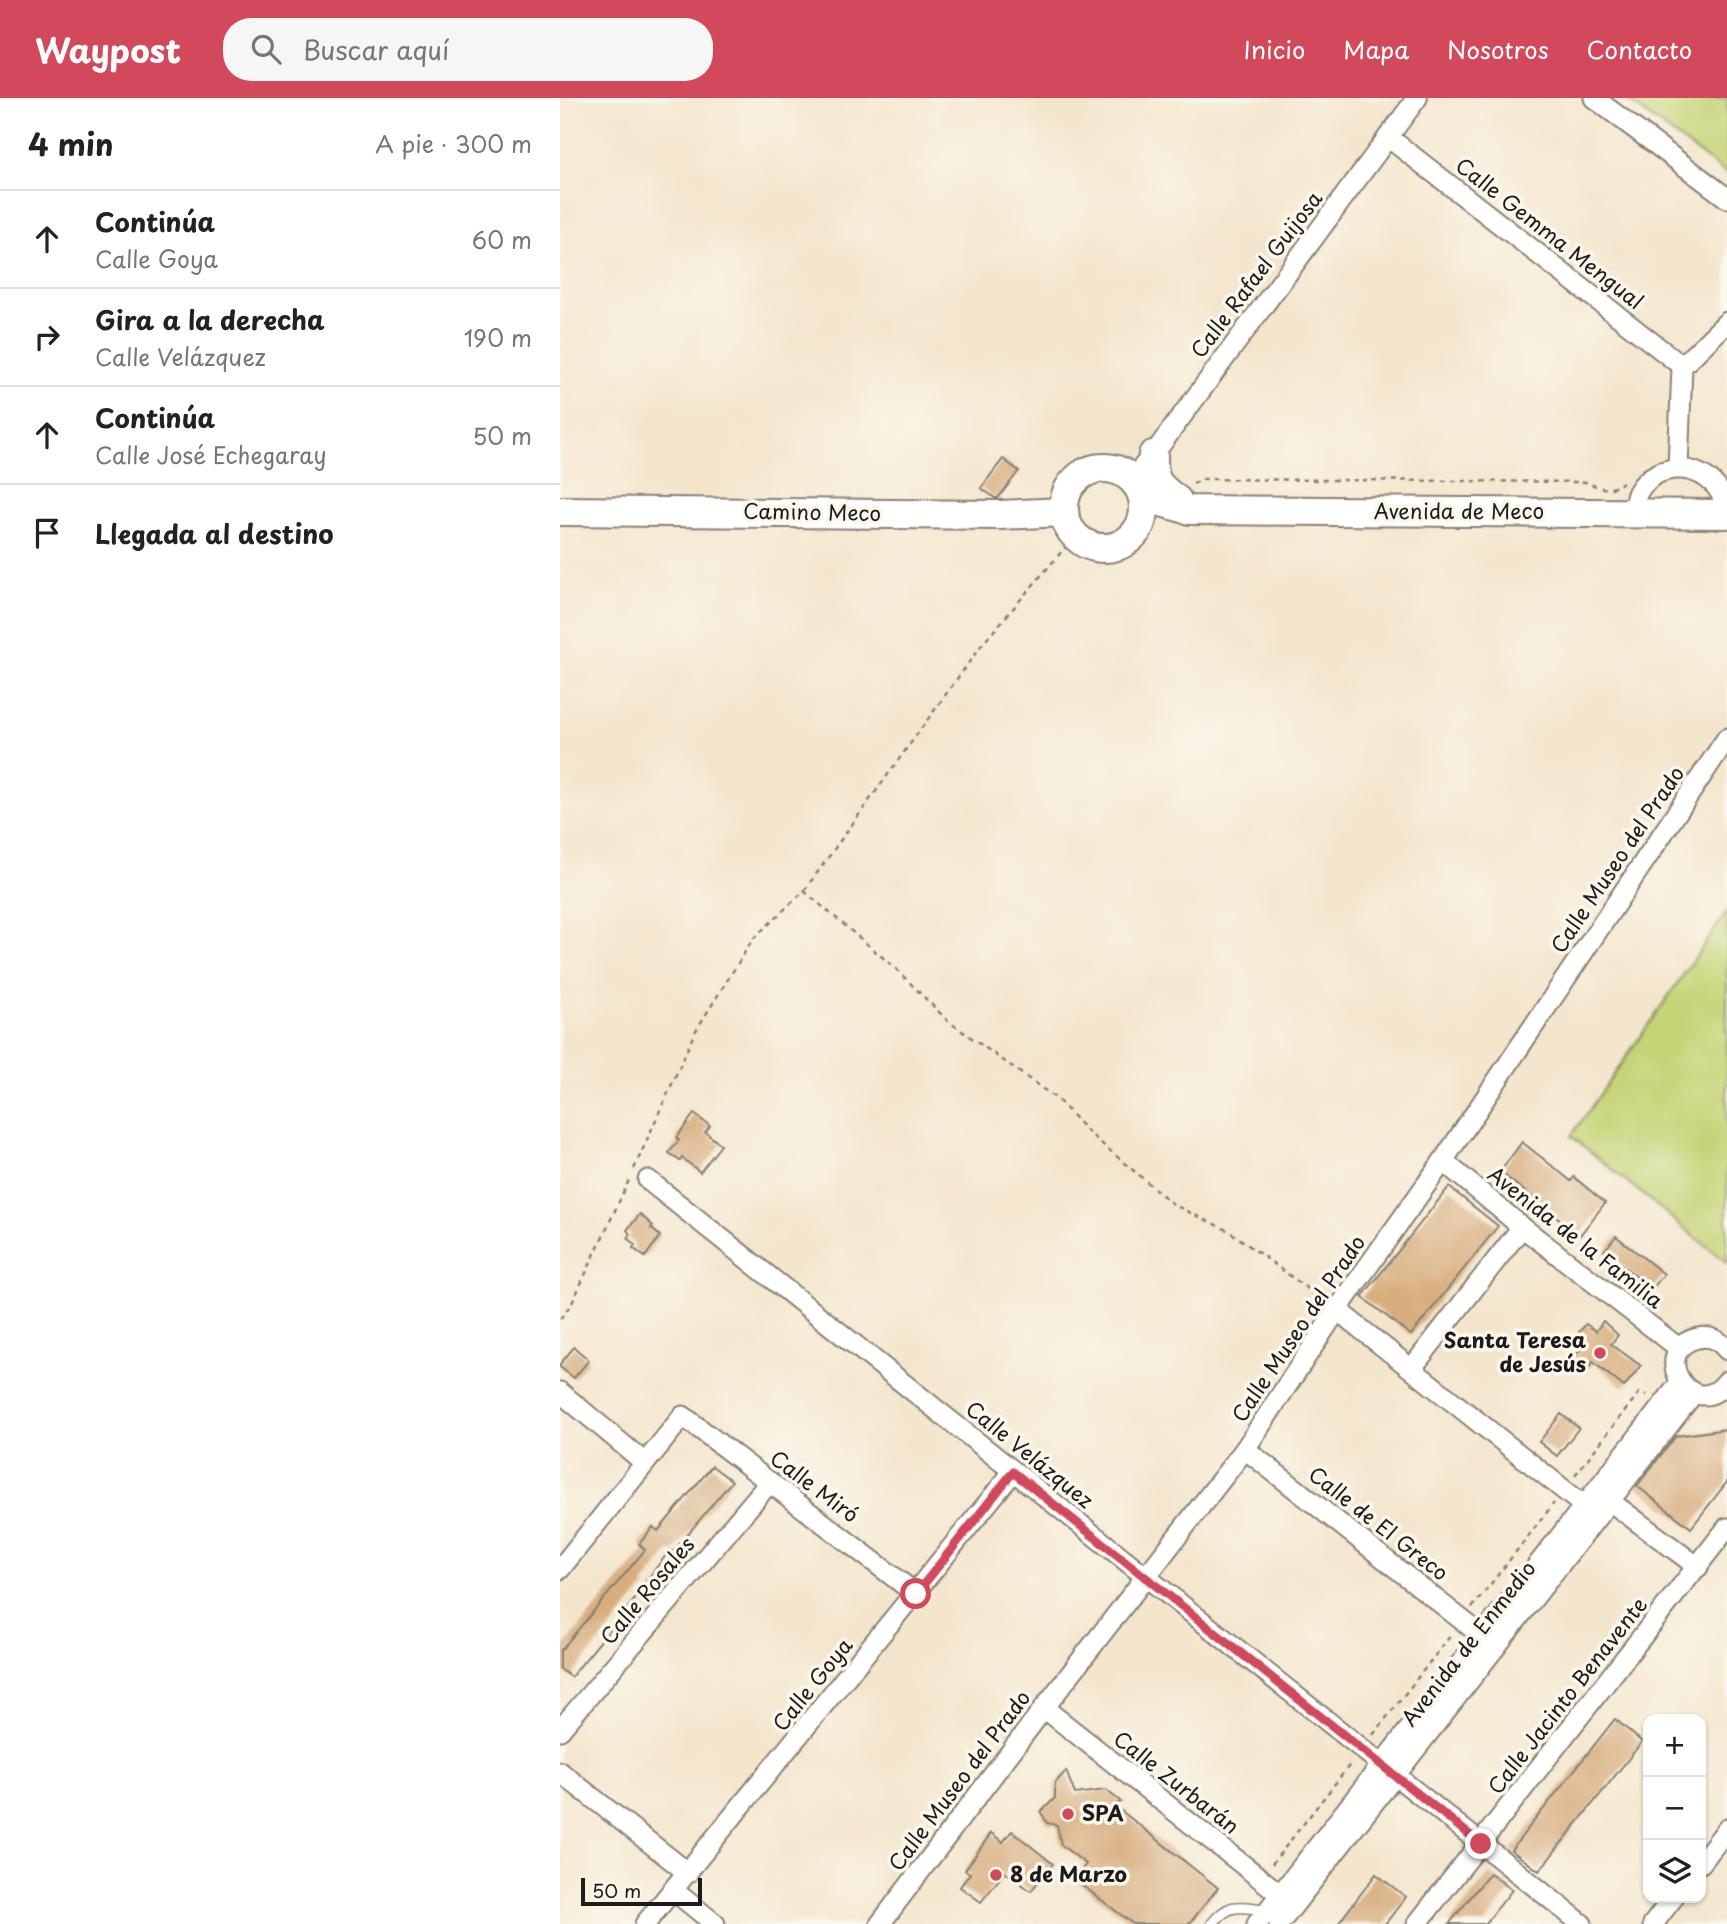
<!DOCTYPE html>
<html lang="es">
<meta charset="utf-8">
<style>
body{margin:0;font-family:"Playpen Sans",sans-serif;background:#f6f6f6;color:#222}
.controls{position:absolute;right:21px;bottom:21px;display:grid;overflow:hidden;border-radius:14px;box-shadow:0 2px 5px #0004}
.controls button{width:63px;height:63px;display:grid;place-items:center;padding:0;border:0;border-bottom:2px solid #e0e0e0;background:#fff;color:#222;font:35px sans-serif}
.scale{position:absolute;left:21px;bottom:18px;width:121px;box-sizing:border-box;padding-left:7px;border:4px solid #1c1c1c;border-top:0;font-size:19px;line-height:24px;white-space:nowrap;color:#1c1c1c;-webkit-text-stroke:5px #fbf7ec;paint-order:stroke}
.stop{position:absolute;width:21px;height:21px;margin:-16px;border:5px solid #d1495b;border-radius:50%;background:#fff}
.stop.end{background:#d1495b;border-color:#fff;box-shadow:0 2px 7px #0008}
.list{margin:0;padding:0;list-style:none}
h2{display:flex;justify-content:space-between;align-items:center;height:91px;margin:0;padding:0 28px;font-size:30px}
h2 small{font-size:23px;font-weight:400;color:#767676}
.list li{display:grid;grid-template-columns:46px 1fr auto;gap:21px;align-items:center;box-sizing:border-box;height:98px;padding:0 28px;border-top:2px solid #e0e0e0}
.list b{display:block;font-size:26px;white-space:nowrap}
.list p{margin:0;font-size:23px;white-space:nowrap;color:#767676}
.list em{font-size:23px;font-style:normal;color:#767676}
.icon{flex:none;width:38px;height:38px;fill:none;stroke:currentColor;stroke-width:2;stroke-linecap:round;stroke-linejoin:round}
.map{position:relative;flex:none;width:1167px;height:1826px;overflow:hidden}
header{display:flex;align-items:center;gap:42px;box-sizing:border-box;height:98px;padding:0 35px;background:#d1495b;color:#fff}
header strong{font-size:33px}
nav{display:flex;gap:38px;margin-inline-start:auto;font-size:24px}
.search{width:490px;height:63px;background:#f6f6f6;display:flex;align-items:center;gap:18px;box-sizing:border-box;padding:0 24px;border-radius:28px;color:#767676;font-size:26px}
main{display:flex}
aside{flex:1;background:#fff}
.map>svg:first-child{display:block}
.green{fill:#c4d476;stroke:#707849;stroke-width:2}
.building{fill:#d8ae7f}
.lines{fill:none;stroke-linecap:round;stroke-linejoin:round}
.lane-casing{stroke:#888174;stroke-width:13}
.street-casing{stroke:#888174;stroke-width:23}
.secondary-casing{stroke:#888174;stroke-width:32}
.path{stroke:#888174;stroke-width:2.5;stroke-dasharray:5 5;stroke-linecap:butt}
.lane{stroke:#fff;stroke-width:10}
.street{stroke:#fff;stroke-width:19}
.secondary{stroke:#fff;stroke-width:28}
.route{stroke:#d1495b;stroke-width:9}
.poi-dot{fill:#d1495b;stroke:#fbf7ec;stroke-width:2.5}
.labels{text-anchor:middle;stroke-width:7;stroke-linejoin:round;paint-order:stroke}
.street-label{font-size:21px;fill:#1c1c1c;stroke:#fbf7ec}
.poi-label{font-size:21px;font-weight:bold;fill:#1c1c1c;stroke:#fbf7ec;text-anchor:start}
</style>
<header>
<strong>Waypost</strong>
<div class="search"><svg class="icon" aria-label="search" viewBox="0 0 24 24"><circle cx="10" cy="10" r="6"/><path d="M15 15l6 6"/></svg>Buscar aquí</div>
<nav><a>Inicio</a><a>Mapa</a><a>Nosotros</a><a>Contacto</a></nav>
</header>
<main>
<aside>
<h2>4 min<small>A pie · 300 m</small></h2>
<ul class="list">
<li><svg class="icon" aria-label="ahead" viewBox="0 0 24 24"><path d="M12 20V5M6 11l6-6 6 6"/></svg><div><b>Continúa</b><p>Calle Goya</p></div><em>60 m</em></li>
<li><svg class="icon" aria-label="right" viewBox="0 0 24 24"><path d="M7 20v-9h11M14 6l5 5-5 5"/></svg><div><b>Gira a la derecha</b><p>Calle Velázquez</p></div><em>190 m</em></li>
<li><svg class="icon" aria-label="ahead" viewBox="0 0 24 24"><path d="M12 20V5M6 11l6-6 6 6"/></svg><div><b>Continúa</b><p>Calle José Echegaray</p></div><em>50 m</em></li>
<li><svg class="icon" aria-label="arrive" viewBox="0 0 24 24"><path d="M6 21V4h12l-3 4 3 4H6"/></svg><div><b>Llegada al destino</b></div></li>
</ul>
</aside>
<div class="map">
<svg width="1167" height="1826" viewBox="0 0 1167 1826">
<rect width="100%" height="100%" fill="#fbf7ec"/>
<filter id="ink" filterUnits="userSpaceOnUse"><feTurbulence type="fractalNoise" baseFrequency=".0143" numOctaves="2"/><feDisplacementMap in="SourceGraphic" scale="14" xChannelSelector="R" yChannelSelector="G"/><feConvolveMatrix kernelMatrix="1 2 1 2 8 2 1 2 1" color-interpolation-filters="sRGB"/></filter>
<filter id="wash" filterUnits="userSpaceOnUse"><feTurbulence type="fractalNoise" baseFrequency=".00686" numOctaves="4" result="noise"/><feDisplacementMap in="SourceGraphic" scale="28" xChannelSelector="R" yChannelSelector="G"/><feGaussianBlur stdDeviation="1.57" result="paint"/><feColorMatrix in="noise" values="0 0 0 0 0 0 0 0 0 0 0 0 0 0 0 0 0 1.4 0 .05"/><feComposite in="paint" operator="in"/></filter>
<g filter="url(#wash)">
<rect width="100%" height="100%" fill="#f4e6cd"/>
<g class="green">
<polygon points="1064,0 1167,0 1167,76"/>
<polygon points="1167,814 1167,1165 1011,1038"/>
</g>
<g id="blocks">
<g class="building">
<polygon points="443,361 459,373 438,400 435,400 421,390"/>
<polygon points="134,1016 150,1028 145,1034 161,1047 140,1074 122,1060 120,1063 109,1055 119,1042 116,1040"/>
<polygon points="962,1044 1011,1083 1014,1079 1045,1105 1020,1137 940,1074"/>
<polygon points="889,1089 938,1128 851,1237 802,1199"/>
<polygon points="80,1116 93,1128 91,1130 100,1138 85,1159 73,1150 75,1147 68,1140 70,1136 67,1132"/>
<polygon points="1056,1138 1104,1176 1092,1191 1044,1153"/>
<polygon points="1043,1223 1058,1237 1051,1246 1081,1268 1064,1289 1033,1264 1026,1274 1011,1263 1024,1247 1014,1240 1026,1226 1036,1233"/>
<polygon points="14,1249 29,1262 14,1280 0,1269 0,1266"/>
<polygon points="1001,1316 1019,1330 997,1358 979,1344"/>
<polygon points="1167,1331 1167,1384 1131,1430 1077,1388 1116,1338"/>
<polygon points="152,1368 172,1383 113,1454 110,1452 83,1487 85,1489 11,1579 0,1571 0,1553 85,1452 79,1446 93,1429 98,1433"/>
<polygon points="1055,1621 1082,1644 979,1773 951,1752"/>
<polygon points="506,1673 515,1696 546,1692 561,1704 554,1707 658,1790 629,1826 573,1826 514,1781 526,1766 501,1747 497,1727 487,1725 481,1714 495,1700 495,1685"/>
<polygon points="452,1733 493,1766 471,1793 445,1774 421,1804 400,1789 410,1775 405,1772 431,1735 443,1744"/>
<polygon points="930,1775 952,1792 925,1826 889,1826"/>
<polygon points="816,1776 846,1799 825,1826 778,1826"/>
</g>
</g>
</g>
<g filter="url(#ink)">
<use href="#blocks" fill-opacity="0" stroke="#888174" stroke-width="2"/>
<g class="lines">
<defs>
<path id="lane" d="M 652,1826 C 670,1803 681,1809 707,1812"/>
<g id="street">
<polyline points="1034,0 1167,100"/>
<polyline points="828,39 1122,268"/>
<polyline points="1118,370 1122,268 1167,224"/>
<polyline points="572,381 593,357 857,0"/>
<path d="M 1072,415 C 1074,408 1075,400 1078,394 C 1097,360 1148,365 1163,400 C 1165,405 1166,411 1167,416"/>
<polyline points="883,1063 962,1129 1120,1251"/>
<polyline points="88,1082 1022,1826"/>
<polyline points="777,1212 1023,1407"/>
<path d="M 1167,1252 C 1160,1243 1150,1237 1138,1240 C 1086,1251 1133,1328 1167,1283"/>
<polyline points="852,1270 962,1129"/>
<polyline points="0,1294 85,1365"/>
<polyline points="685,1351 921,1537"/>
<polyline points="1051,1404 1138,1469"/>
<polyline points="0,1471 123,1318 356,1496"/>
<polyline points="484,1610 720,1796"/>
<polyline points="0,1632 210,1384"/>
<polyline points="0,1674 128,1775"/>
<polyline points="1141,1765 1167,1731"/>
<polyline points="113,1792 155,1826"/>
<polyline points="85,1826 453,1374"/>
<polyline points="320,1826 484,1610 685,1351 777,1212 883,1063 1167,640"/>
<polyline points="697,1826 1120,1285"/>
<polyline points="719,1826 1134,1295"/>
<polyline points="857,1826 1167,1430"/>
<polyline points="1093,1826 1113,1800"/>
</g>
<g id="secondary">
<path d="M 593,357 C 593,383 596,386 617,402"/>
<circle cx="544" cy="410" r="40"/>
<polyline points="583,399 630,412 1167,416"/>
<polyline points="0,413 440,417 504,414"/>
</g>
</defs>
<use href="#lane" class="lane-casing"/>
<use href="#street" class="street-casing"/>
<use href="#secondary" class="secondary-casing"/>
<g class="path">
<path d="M 633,386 L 643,381 L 1026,384 C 1041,390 1049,395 1063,384"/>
<polyline points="244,793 334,869 388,923 497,1001 528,1034 614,1107 669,1133 763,1202"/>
<polyline points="74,1071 135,934 193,841 244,793 420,549 515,438"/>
<polyline points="0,1221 12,1205 70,1080"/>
<polyline points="1015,1377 1079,1295 1087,1297"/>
<polyline points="912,1510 994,1405"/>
<polyline points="813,1637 891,1537"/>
<polyline points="712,1766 792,1664"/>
</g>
<use href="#lane" class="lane"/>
<use href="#street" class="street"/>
<use href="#secondary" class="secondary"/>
</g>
</g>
<g class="lines" filter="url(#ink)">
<polyline class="route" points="356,1496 453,1374 921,1746"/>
</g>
<g class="poi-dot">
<circle cx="1040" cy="1255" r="7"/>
<circle cx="508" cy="1716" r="7"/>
<circle cx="436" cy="1777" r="7"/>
</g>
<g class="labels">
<g class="street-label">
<text transform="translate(989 136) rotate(38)" y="7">Calle Gemma Mengual</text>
<text transform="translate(697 177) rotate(-53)" y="7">Calle Rafael Guijosa</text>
<text x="899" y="421">Avenida de Meco</text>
<text transform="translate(252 415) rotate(1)" y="7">Camino Meco</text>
<text transform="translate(1058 762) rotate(-56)" y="7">Calle Museo del Prado</text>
<text transform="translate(1015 1140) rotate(38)" y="7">Avenida de la Familia</text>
<text transform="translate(739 1231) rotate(-56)" y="7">Calle Museo del Prado</text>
<text transform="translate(469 1357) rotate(39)" y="7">Calle Velázquez</text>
<text transform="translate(254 1389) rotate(37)" y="7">Calle Miró</text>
<text transform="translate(818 1426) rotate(38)" y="7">Calle de El Greco</text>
<text transform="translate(88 1493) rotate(-50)" y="7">Calle Rosales</text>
<text transform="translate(909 1546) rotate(-52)" y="7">Avenida de Enmedio</text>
<text transform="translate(253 1587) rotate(-51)" y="7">Calle Goya</text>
<text transform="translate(1008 1598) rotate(-52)" y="7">Calle Jacinto Benavente</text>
<text transform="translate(400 1683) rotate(-53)" y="7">Calle Museo del Prado</text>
<text transform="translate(616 1685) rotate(38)" y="7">Calle Zurbarán</text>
</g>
<g class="poi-label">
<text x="1026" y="1250" text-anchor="end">Santa Teresa<tspan x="1026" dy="24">de Jesús</tspan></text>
<text x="522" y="1723">SPA</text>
<text x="450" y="1784">8 de Marzo</text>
</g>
</g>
</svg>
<div class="controls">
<button>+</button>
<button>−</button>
<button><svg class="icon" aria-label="layers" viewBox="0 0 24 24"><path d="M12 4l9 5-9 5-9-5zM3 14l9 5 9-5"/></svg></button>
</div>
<div class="scale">50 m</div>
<div class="stop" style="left:356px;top:1496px"></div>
<div class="stop end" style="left:921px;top:1746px"></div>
</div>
</main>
